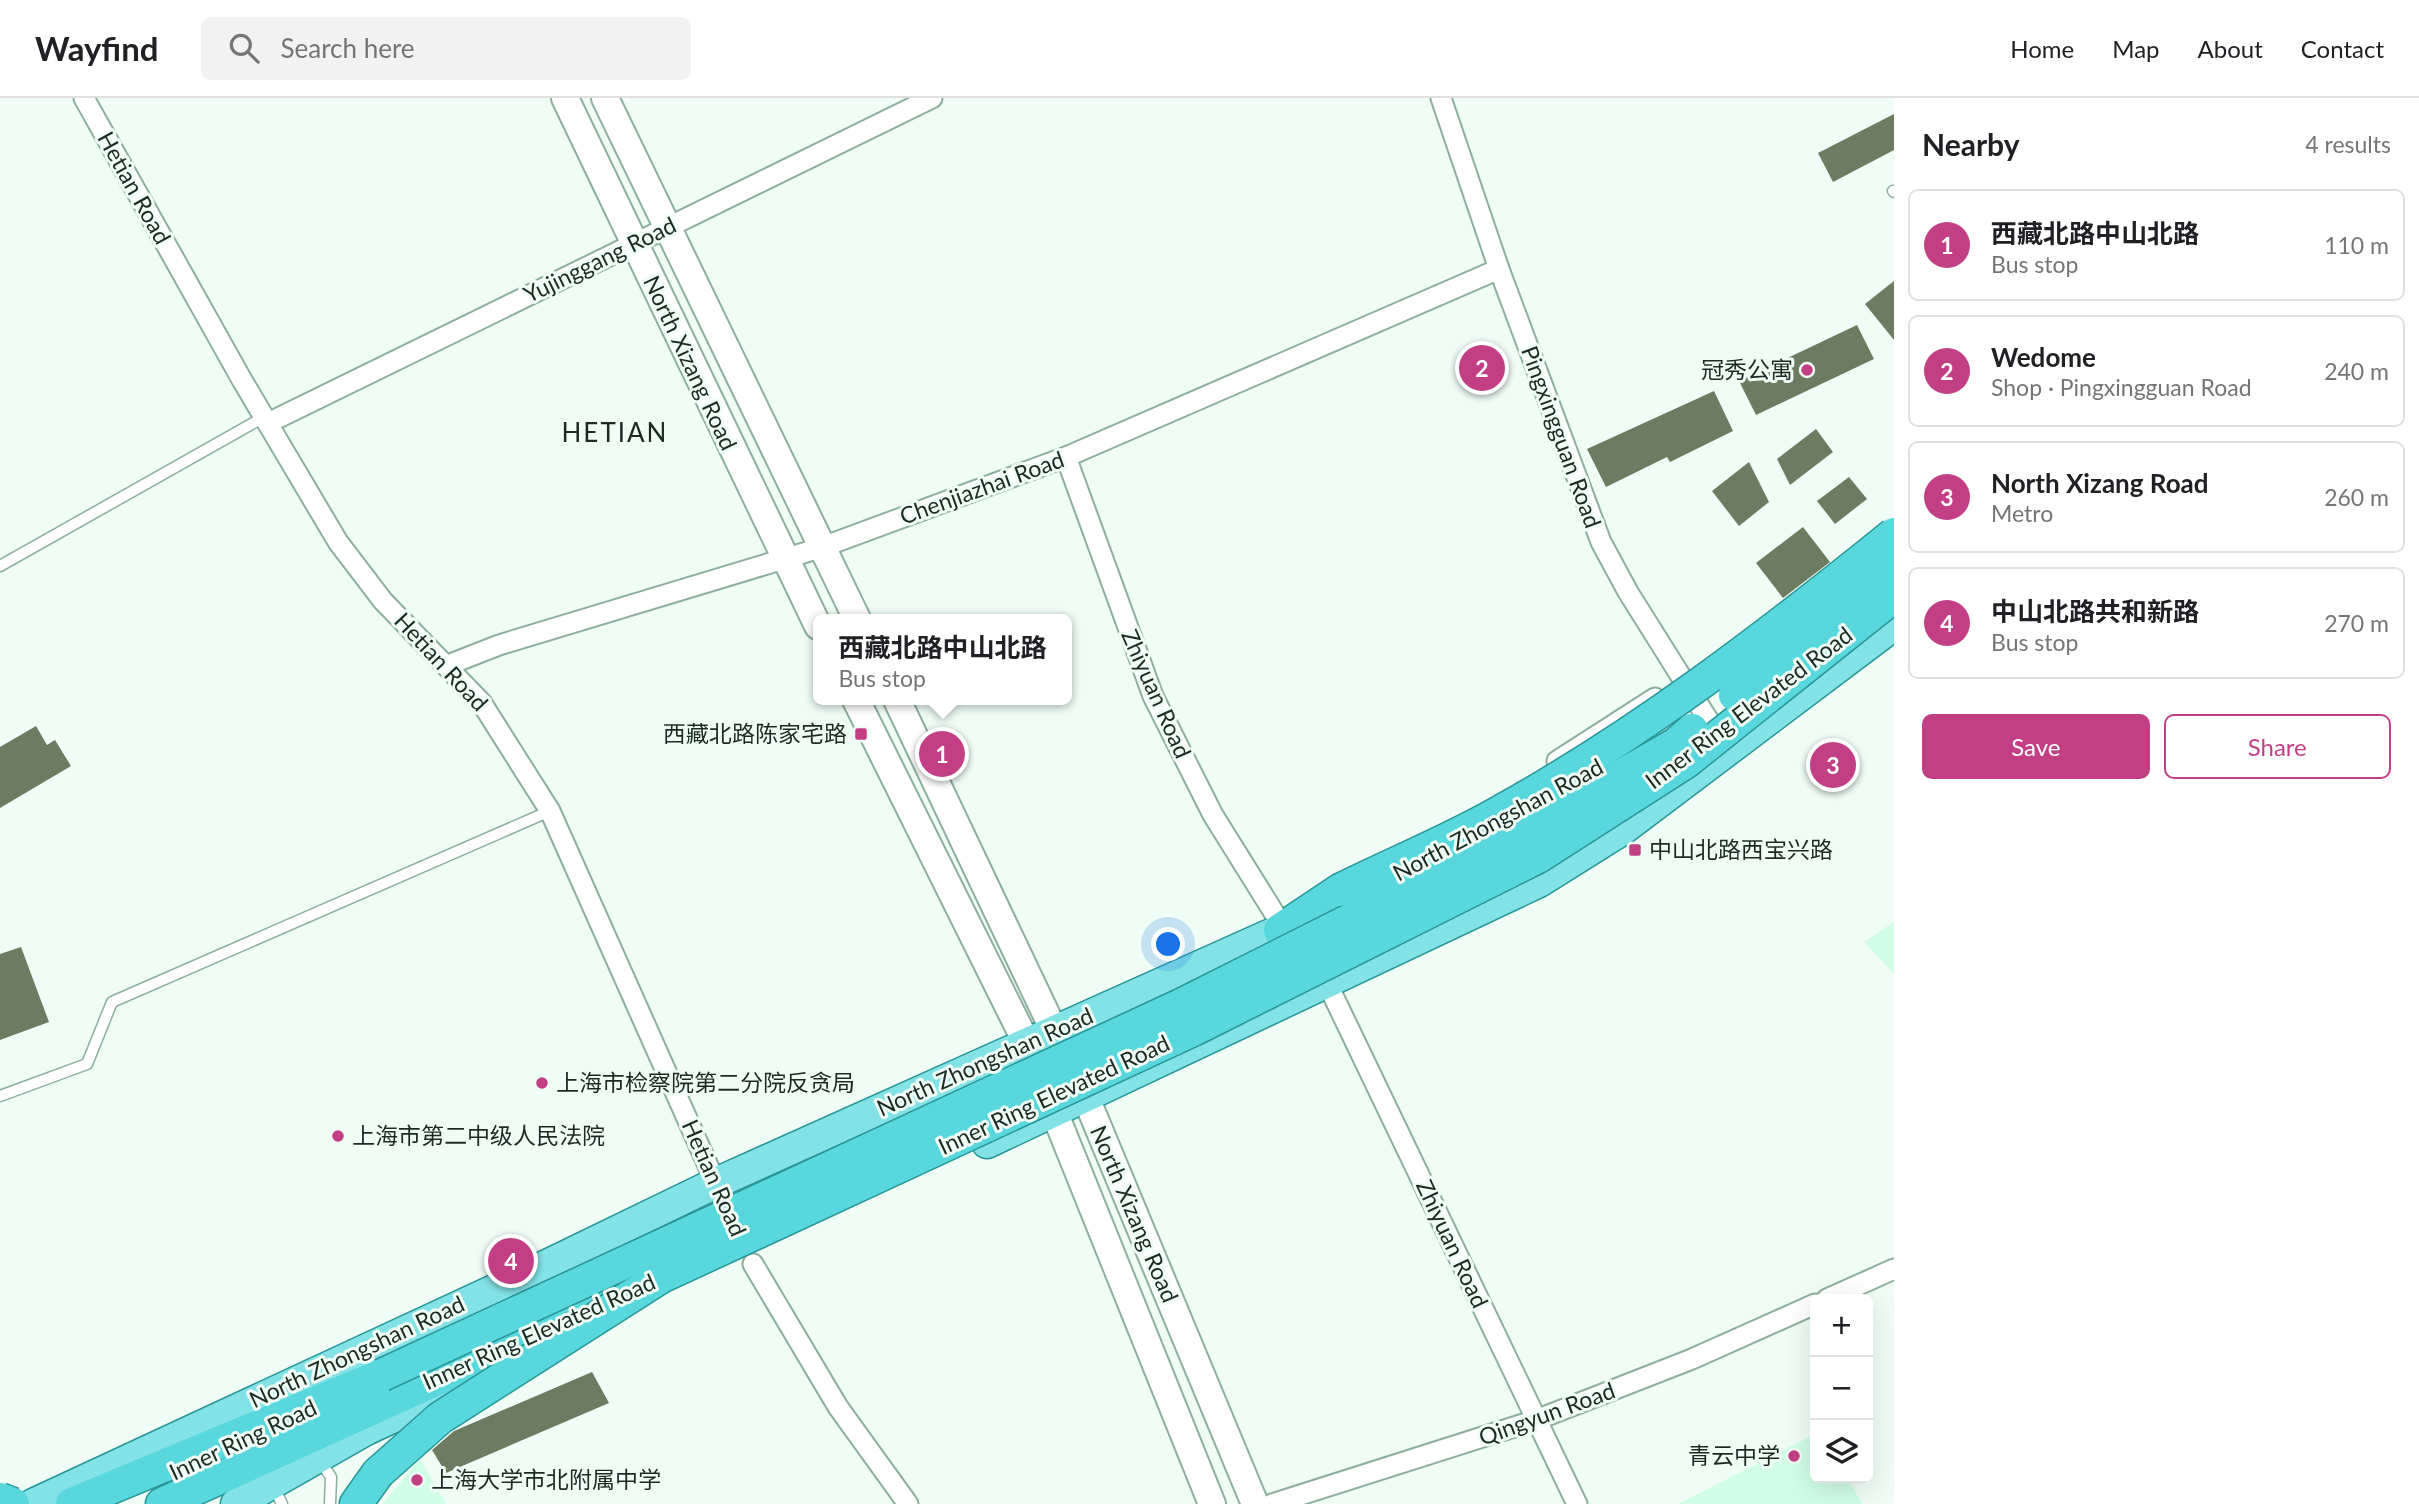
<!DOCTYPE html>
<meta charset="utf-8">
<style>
body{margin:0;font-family:Lato,"Noto Sans SC",sans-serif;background:#f2f2f2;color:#202124}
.controls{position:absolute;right:21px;bottom:21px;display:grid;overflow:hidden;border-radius:10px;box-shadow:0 7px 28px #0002}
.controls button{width:63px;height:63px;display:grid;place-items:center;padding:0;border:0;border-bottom:2px solid #e0e0e0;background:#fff;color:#202124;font:35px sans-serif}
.you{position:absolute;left:1169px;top:847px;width:24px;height:24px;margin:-18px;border:5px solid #fff;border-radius:50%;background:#1a73e8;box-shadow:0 0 0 10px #1a73e833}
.badge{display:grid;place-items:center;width:46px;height:46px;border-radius:50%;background:#c23f85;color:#fff;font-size:23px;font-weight:700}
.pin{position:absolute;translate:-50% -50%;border:4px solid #fff;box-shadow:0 2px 7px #0006}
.popup{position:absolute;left:813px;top:516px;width:259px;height:91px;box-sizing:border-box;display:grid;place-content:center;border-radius:10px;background:#fff;filter:drop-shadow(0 2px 5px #0005);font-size:23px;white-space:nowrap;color:#757577}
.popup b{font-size:26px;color:#202124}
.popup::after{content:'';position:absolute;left:50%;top:100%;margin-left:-14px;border:14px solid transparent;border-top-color:#fff}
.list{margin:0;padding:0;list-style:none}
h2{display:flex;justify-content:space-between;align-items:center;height:91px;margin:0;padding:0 28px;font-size:30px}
h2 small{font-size:23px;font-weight:400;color:#757577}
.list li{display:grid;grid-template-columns:46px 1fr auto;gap:21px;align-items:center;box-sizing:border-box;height:112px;margin:0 14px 14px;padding:0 14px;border:2px solid #e0e0e0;border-radius:10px}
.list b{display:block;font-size:26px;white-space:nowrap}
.list p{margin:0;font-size:23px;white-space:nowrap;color:#757577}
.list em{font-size:23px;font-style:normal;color:#757577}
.actions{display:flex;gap:14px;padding:21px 28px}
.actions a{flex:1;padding:16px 0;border:2px solid #c23f85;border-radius:10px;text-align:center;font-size:24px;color:#c23f85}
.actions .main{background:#c23f85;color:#fff}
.icon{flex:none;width:38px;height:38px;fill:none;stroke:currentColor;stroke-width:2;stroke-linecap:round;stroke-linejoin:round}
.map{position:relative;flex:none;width:1894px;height:1406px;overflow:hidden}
header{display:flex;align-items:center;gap:42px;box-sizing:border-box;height:98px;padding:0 35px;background:#fff;border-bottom:2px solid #e0e0e0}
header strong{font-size:33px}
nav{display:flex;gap:38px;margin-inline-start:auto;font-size:24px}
.search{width:490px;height:63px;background:#f2f2f2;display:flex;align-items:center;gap:18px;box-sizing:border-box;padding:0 24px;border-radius:10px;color:#757577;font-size:26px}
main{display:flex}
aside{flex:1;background:#fff}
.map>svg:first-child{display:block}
.built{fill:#d1fde7}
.building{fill:#6d7b60}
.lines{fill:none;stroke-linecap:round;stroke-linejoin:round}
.service-casing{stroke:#8daf9e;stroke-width:13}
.minor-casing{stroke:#8daf9e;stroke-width:23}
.secondary-casing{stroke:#8daf9e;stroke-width:30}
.primary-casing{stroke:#289596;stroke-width:33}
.trunk-casing{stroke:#289596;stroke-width:35}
.service{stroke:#fff;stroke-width:10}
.minor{stroke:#fff;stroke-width:19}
.secondary{stroke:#fff;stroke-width:26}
.primary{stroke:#82e2e5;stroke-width:30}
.trunk{stroke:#58d8dc;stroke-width:32}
.trunk-bridge-casing{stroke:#289596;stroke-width:35;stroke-linecap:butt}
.trunk-bridge{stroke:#58d8dc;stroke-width:32}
.poi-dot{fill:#c23f85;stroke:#effdf6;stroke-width:2.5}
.labels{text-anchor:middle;stroke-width:6;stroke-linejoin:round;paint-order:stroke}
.street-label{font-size:23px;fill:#1c2a24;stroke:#effdf6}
.poi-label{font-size:23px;fill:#1c2a24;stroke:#effdf6;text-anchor:start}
.quarter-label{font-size:26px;letter-spacing:2px;fill:#1c2a24;stroke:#effdf6}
</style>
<header>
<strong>Wayfind</strong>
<div class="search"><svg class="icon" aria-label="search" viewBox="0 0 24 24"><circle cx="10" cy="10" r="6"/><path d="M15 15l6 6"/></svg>Search here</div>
<nav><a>Home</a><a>Map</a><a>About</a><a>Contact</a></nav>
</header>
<main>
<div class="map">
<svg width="1894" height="1406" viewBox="0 0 1894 1406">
<rect width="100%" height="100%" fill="#effdf6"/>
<g class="built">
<polygon points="1894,824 1894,876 1864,844"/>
<polygon points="1815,1336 1815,1380 1848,1380 1862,1406 1678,1406"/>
<polygon points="420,1361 446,1406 382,1406 385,1403"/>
</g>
<g class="building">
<polygon points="1894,16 1894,52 1833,84 1818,55"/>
<polygon points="1894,183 1894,242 1865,206"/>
<polygon points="1857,227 1874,261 1756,317 1739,283"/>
<polygon points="1714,293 1733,333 1670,364 1667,359 1606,389 1587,351"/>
<polygon points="1816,331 1833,354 1790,387 1777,361"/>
<polygon points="1749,364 1769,404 1739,428 1712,393"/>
<polygon points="1849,379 1867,401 1835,426 1817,403"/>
<polygon points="1803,429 1830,464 1783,500 1756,465"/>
<polygon points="36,628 47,647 55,642 71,668 0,710 0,649"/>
<polygon points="21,849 49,924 0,942 0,856"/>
<polygon points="592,1274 609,1305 446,1375 432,1352 454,1333"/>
</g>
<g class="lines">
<defs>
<g id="service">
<polyline points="1893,93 1894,94"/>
<polyline points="0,468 264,319"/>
<polyline points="0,998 87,966 112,904 550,713"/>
<polyline points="319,1361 331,1379 330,1406"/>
<polyline points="274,1389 282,1406"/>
</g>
<g id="minor">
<polyline points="84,0 242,282 338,444 383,503 481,604 550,713 734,1126"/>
<polyline points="1441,0 1499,171 1601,444 1628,494 1724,647"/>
<polyline points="268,325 932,0"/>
<polyline points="1066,359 1153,598 1213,717 1276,818"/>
<polyline points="448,567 499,547 820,450 1066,359 1499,171"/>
<polyline points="1557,663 1655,600"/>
<polyline points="1327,885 1577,1406"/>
<polyline points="753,1166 838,1309 908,1406"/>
<polyline points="1827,1201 1894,1171"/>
<polyline points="1272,1406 1536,1322 1692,1261 1815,1206"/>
</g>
<g id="secondary">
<polyline points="565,0 818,528"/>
<polyline points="605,0 857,521"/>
<polyline points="856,602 1026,944 1212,1406"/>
<polyline points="897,602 1086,1000 1255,1406"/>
</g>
<g id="primary">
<polyline points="987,1045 1539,784 1622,732 1894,527"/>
<polyline points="33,1406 522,1179 716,1085 1302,822"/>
<polyline points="236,1406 366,1332 497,1271"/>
</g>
<g id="trunk">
<polyline points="1280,832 1340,792"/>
<polyline points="72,1406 382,1277"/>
<polyline points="162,1406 598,1208"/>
<polyline points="356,1406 378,1375"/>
</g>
</defs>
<use href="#service" class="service-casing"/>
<use href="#minor" class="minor-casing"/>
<use href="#secondary" class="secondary-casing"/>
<use href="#primary" class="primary-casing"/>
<use href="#trunk" class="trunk-casing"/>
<use href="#service" class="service"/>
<use href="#minor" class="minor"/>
<use href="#secondary" class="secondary"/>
<use href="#primary" class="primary"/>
<use href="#trunk" class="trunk"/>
<defs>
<g id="trunk-bridge">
<polyline points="1735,597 1894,468"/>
<path d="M 1340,792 C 1392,766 1447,744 1498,715 C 1640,636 1768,538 1894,436"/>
<polyline points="382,1277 1181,907 1517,738 1676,646 1692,632"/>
<polyline points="378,1375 440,1320 661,1179 1193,932 1538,759 1686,664 1894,498"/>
<polyline points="0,1401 13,1406"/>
</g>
</defs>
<use href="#trunk-bridge" class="trunk-bridge-casing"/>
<use href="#trunk-bridge" class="trunk-bridge"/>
</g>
<g class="poi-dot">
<circle cx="1807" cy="272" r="7"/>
<rect x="854" y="629" width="14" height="14" rx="3.5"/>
<rect x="1628" y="745" width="14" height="14" rx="3.5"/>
<circle cx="542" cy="985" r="7"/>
<circle cx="338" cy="1038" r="7"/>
<circle cx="1794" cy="1358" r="7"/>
<circle cx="417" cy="1382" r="7"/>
</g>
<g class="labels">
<g class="street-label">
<text transform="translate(134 90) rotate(61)" y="8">Hetian Road</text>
<text transform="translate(600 162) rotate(-26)" y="8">Yujinggang Road</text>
<text transform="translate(690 265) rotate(65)" y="8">North Xizang Road</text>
<text transform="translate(1561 339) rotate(70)" y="8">Pingxingguan Road</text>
<text transform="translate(982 390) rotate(-20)" y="8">Chenjiazhai Road</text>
<text transform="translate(441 564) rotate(47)" y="8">Hetian Road</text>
<text transform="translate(1156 596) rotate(66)" y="8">Zhiyuan Road</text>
<text transform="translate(1749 610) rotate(-37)" y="8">Inner Ring Elevated Road</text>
<text transform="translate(1498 722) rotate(-28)" y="8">North Zhongshan Road</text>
<text transform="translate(985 964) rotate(-24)" y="8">North Zhongshan Road</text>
<text transform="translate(1054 997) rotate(-25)" y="8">Inner Ring Elevated Road</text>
<text transform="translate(714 1080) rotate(66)" y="8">Hetian Road</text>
<text transform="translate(1134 1116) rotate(67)" y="8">North Xizang Road</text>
<text transform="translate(1452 1146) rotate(65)" y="8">Zhiyuan Road</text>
<text transform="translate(539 1234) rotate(-24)" y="8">Inner Ring Elevated Road</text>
<text transform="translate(357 1254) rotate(-25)" y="8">North Zhongshan Road</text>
<text transform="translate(1547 1316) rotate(-20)" y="8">Qingyun Road</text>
<text transform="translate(243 1342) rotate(-25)" y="8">Inner Ring Road</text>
</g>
<g class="poi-label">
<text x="1793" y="280" text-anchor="end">冠秀公寓</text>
<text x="847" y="644" text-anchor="end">西藏北路陈家宅路</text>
<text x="1649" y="760">中山北路西宝兴路</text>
<text x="556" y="993">上海市检察院第二分院反贪局</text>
<text x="352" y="1046">上海市第二中级人民法院</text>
<text x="1780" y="1366" text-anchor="end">青云中学</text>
<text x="431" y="1390">上海大学市北附属中学</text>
</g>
<g class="quarter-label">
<text x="615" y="344">HETIAN</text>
</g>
</g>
</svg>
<div class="controls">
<button>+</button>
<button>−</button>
<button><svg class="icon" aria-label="layers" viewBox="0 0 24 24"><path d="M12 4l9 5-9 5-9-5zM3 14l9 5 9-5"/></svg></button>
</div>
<div class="you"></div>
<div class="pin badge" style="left:942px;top:656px">1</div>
<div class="popup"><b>西藏北路中山北路</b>Bus stop</div>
<div class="pin badge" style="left:1482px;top:270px">2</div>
<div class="pin badge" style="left:1833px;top:667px">3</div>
<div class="pin badge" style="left:511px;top:1163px">4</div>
</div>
<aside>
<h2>Nearby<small>4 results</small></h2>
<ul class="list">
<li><span class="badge">1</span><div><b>西藏北路中山北路</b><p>Bus stop</p></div><em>110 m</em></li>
<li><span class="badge">2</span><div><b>Wedome</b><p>Shop · Pingxingguan Road</p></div><em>240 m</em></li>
<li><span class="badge">3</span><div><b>North Xizang Road</b><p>Metro</p></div><em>260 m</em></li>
<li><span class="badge">4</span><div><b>中山北路共和新路</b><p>Bus stop</p></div><em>270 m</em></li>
</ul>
<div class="actions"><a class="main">Save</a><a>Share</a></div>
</aside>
</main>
